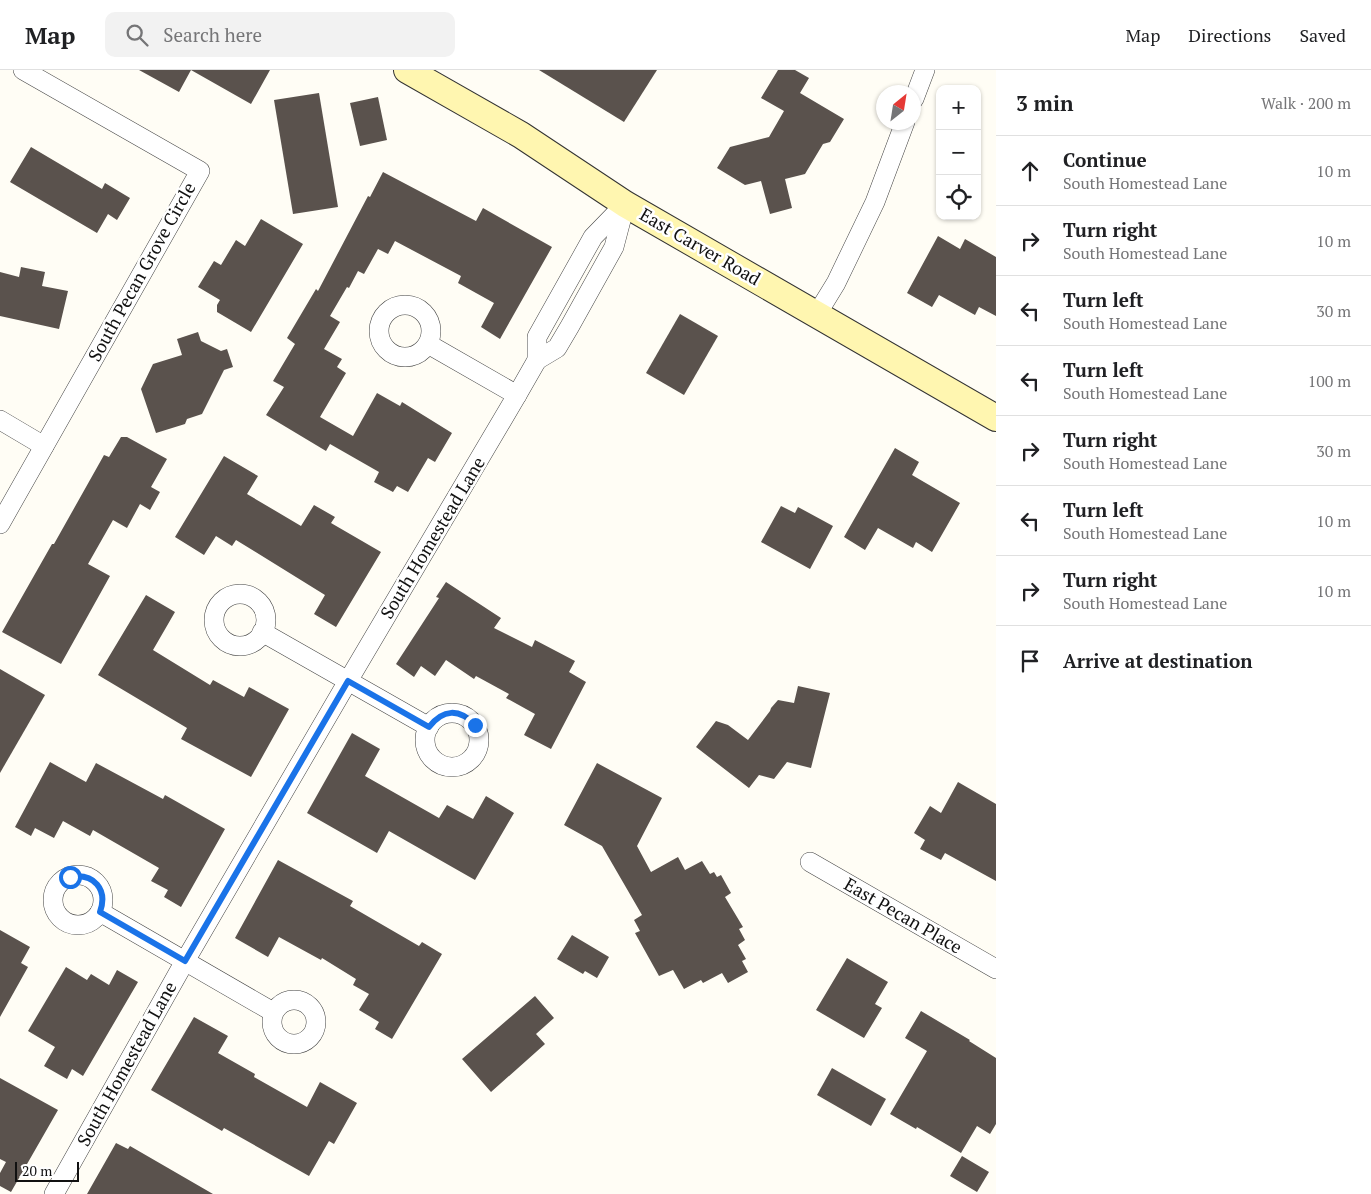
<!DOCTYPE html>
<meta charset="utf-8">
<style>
body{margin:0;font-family:"PT Serif",serif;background:#f2f2f2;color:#202124}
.controls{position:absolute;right:15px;top:15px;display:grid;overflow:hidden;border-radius:10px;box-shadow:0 1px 4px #0004}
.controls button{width:45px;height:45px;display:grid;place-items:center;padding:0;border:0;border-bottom:1px solid #e0e0e0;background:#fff;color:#202124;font:25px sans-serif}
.compass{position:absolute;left:876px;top:15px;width:45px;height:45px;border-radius:50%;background:#fff;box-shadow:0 1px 4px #0004;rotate:30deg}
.scale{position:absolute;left:15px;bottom:12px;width:64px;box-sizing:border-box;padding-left:5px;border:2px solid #111;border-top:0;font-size:14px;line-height:18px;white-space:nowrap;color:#111;-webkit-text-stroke:4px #fff;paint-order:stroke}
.stop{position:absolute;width:15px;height:15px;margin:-11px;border:4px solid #1a73e8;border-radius:50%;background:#fff}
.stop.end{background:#1a73e8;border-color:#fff;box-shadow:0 1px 5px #0008}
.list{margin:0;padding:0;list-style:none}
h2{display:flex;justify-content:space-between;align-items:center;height:65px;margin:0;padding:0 20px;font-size:21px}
h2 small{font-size:16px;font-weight:400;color:#757577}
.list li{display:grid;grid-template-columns:32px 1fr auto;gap:15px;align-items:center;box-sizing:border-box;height:70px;padding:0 20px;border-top:1px solid #e0e0e0}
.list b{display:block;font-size:19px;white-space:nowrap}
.list p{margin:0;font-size:16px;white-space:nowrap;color:#757577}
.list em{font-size:16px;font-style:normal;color:#757577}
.icon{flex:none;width:28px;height:28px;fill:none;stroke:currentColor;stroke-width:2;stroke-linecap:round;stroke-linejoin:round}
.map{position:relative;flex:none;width:996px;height:1124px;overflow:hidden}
header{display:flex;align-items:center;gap:30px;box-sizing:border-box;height:70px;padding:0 25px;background:#fff;border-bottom:1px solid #e0e0e0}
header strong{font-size:24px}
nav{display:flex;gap:28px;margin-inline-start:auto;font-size:18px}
.search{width:350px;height:45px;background:#f2f2f2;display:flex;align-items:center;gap:12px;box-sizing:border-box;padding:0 18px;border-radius:10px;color:#757577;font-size:19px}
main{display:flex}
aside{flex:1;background:#fff}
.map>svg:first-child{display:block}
.building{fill:#5a524d}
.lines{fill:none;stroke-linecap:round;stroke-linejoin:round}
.street-casing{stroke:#444;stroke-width:20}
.secondary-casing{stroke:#333;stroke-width:28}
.street{stroke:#fff;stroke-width:19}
.secondary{stroke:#fff6b0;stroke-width:26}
.route{stroke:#1a73e8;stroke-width:6}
.labels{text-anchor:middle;stroke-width:5;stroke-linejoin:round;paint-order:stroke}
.street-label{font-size:18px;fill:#111;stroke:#fff}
</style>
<header>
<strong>Map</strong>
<div class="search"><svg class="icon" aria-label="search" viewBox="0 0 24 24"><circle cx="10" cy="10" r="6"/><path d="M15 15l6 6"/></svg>Search here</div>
<nav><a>Map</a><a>Directions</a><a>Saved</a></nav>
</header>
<main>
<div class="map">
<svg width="996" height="1124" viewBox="0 0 996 1124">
<rect width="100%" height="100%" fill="#fffdf5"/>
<g class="building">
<polygon points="139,0 270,0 251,34 191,0 179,22"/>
<polygon points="539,0 657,0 624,52"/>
<polygon points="778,0 795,0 809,8 800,23 844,49 830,72 823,74 805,104 785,109 792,138 770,144 761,111 745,115 717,98 730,77 769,67 784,41 761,28"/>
<polygon points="319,23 338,137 293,144 274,30"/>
<polygon points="378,27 387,70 360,76 350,33"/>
<polygon points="31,77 102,119 105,113 130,128 117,150 108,144 97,163 10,112"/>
<polygon points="383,102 476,151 483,138 552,177 500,269 481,257 494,233 458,213 461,206 395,171 388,184 378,179 364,204 358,201 349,218 347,217 330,246 340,252 324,279 342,289 337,297 346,303 320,347 353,366 377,323 400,336 402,332 452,363 435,392 428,388 408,422 397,416 393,422 374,412 379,402 330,374 326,381 266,345 284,317 273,311 295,274 287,268 316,219 318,221 368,126 370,127"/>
<polygon points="261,149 303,174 251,262 217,242 217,235 220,230 198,217 214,191 221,195 236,170 245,176"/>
<polygon points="938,166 960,179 965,169 996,187 996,246 979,237 975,245 939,225 932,237 907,223"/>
<polygon points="21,197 45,202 42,216 68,221 59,259 0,246 0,202 19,207"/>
<polygon points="680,244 718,266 684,325 646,303"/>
<polygon points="198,262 201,271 221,281 227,279 233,297 224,300 202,344 187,349 185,354 156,363 141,319 153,294 182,285 177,269"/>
<polygon points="121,367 127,367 167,389 151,417 160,422 150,440 140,434 127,458 113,450 88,494 110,506 61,594 2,562 52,474 54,474 104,385 109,387"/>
<polygon points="895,378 919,392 912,405 960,433 932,482 916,472 913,478 878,458 865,480 844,467"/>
<polygon points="224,386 258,406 247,424 301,456 314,435 335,447 331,453 381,482 336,557 314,544 325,525 236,470 232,476 216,466 204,485 175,467"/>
<polygon points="781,436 795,443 798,437 833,456 810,499 761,472"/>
<polygon points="446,512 501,548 494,558 532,577 535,570 575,591 569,602 586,612 551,679 524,665 535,644 506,628 509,624 476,606 474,609 446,590 435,606 421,596 414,607 396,594 439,528 436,527"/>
<polygon points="146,525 175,542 153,580 210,615 213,610 244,627 249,617 289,639 251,707 181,669 187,658 98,605"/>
<polygon points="0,599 45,625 0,703"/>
<polygon points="798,616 830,623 811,698 787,692 774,709 759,705 749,718 696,677 716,651 728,655 748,670 770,641 771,638 778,630 794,633"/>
<polygon points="352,663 380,679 365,706 439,748 447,735 473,749 486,726 514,743 475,810 389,761 377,783 307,743"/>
<polygon points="50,692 86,712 96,693 163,729 165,725 225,759 181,837 164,827 168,820 151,811 159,798 93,760 90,766 63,751 54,768 35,758 31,766 15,757"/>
<polygon points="597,693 662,728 637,776 651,802 678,787 685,800 702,791 710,804 714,802 717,807 721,805 731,823 725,827 743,857 739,859 745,870 738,875 746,889 742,891 748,902 728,913 722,903 703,913 701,910 684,919 673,900 659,906 635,863 640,861 634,850 642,845 602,776 564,755"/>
<polygon points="958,712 996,734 996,811 945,783 941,790 920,779 925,770 914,763 930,736 941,743"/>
<polygon points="278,790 353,831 350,836 419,876 422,872 442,884 392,969 375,959 379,952 359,940 369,924 353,915 356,909 322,888 321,890 279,867 268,887 235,868"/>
<polygon points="0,860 30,877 21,893 28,897 0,947"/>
<polygon points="572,865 609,887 597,908 585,901 583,904 557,889"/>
<polygon points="847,888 888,912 875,934 882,938 864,968 816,940"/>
<polygon points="66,897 87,910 91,904 109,915 117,900 138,912 83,1006 72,999 67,1009 44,996 55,977 28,961"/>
<polygon points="535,926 554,948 536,964 545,974 491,1022 462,989"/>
<polygon points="921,941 970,970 969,971 996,988 996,1054 990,1064 977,1056 961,1083 917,1057 916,1059 890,1044 927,981 905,968"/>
<polygon points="194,947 228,966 218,983 255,1004 254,1007 307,1037 320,1012 357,1033 334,1074 329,1071 309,1106 224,1058 222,1061 151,1020"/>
<polygon points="832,998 886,1029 871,1056 817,1025"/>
<polygon points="0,1008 58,1040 11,1122 0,1116 0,1103 6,1092 0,1089"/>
<polygon points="116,1073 128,1079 130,1076 213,1124 87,1124"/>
<polygon points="962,1086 989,1102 977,1122 950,1106"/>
</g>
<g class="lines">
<defs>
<g id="street">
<polyline points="914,29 925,0"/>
<circle cx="405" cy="261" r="26"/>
<polyline points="817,244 836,213 875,132 905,52"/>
<polyline points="428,274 517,325"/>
<polyline points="537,290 557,278 570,256 614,177 625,135"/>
<polyline points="0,350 44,376"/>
<polyline points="0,454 200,101 23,0"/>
<circle cx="240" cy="550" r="26"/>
<polyline points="262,562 429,657"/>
<circle cx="452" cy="670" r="27"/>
<polyline points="810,792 996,899"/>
<circle cx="78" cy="830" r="25"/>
<polyline points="100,842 273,942"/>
<circle cx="294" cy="952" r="22"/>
<polyline points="54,1124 185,891 348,611 517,325 537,290 537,267 593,167 625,134"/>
</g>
<polyline id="secondary" points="407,0 521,65 625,134 996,348"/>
</defs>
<use href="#street" class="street-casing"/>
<use href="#secondary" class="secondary-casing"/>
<use href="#street" class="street"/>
<use href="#secondary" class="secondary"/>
</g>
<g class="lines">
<path class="route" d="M 70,807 C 94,803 108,819 100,842 L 185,891 L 348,611 L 429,657 C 443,639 459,638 475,655"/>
</g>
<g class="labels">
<g class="street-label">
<text transform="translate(700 177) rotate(30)" y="6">East Carver Road</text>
<text transform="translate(142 202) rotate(-61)" y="6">South Pecan Grove Circle</text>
<text transform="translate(433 468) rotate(-59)" y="6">South Homestead Lane</text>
<text transform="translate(903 846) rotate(30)" y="6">East Pecan Place</text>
<text transform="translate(127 994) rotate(-61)" y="6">South Homestead Lane</text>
</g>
</g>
</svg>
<div class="controls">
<button>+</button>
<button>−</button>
<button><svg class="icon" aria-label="locate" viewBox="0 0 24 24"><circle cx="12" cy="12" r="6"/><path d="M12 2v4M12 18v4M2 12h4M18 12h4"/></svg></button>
</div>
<svg class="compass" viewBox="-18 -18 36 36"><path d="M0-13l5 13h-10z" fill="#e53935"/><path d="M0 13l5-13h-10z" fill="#757577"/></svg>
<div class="scale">20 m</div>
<div class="stop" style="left:70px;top:807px"></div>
<div class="stop end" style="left:475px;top:655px"></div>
</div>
<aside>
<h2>3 min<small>Walk · 200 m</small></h2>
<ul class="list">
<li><svg class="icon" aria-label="ahead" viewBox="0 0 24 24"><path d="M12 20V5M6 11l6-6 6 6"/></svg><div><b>Continue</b><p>South Homestead Lane</p></div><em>10 m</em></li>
<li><svg class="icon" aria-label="right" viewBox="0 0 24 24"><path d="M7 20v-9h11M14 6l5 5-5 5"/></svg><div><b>Turn right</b><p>South Homestead Lane</p></div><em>10 m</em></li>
<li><svg class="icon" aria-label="left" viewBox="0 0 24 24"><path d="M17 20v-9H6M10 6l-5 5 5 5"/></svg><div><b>Turn left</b><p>South Homestead Lane</p></div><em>30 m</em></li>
<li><svg class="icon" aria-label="left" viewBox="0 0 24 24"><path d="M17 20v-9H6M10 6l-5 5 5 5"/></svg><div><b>Turn left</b><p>South Homestead Lane</p></div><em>100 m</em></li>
<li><svg class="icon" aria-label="right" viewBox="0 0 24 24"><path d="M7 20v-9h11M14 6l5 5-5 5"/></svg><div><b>Turn right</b><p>South Homestead Lane</p></div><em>30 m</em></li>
<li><svg class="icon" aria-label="left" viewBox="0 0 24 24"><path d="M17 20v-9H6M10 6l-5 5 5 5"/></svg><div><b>Turn left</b><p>South Homestead Lane</p></div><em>10 m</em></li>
<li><svg class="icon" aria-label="right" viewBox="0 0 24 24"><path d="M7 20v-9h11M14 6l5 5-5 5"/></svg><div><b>Turn right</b><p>South Homestead Lane</p></div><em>10 m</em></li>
<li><svg class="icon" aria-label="arrive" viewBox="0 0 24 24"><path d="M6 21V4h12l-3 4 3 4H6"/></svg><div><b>Arrive at destination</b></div></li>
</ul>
</aside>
</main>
